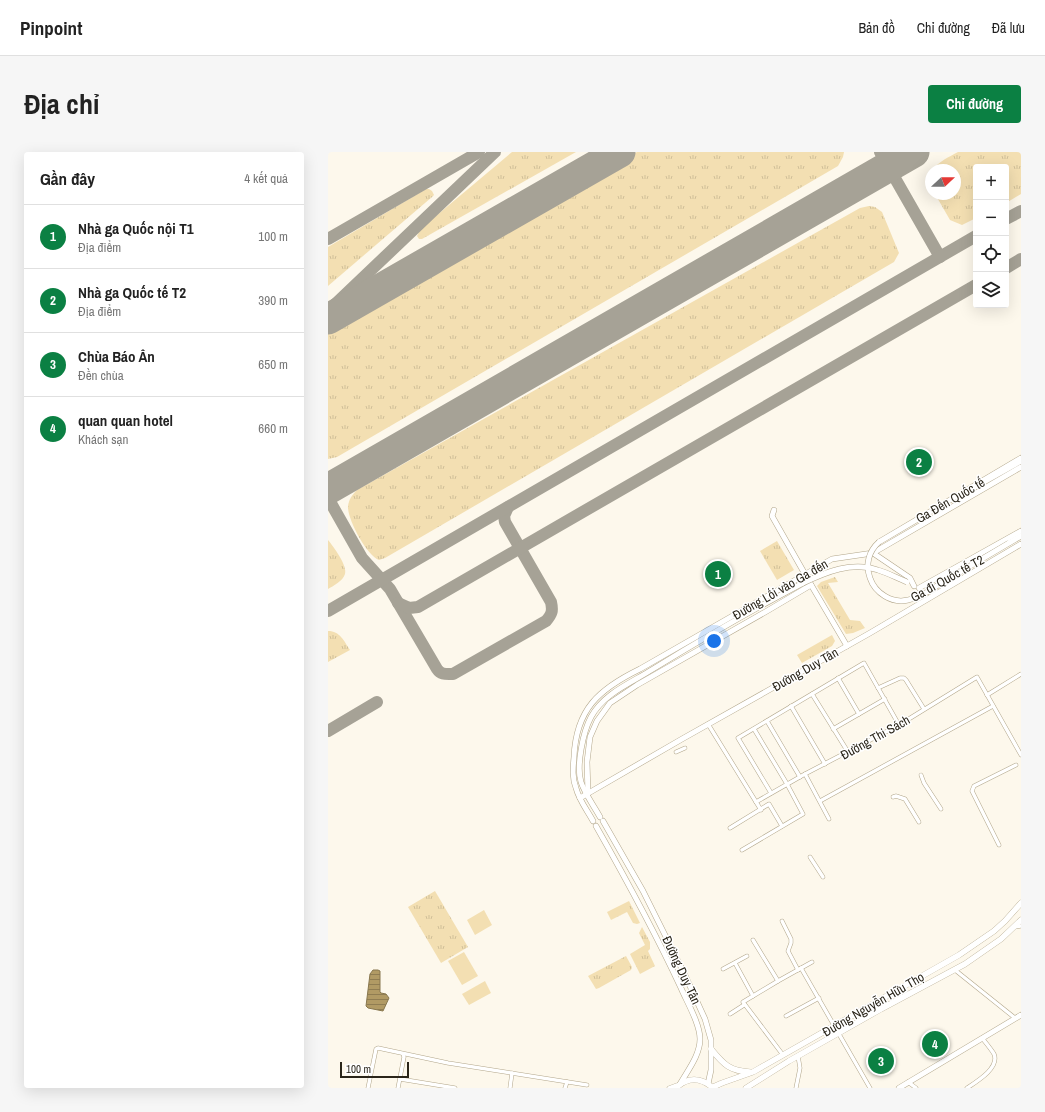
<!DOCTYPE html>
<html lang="vi">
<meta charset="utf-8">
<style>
body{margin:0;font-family:"Archivo Narrow",sans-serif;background:#f6f6f6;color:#222}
.controls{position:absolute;right:12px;top:12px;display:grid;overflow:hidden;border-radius:4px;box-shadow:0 4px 16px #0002}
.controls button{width:36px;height:36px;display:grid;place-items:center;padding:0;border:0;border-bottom:1px solid #e0e0e0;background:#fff;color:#222;font:20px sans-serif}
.compass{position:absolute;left:597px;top:12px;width:36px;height:36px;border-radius:50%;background:#fff;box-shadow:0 4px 16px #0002;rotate:68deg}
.scale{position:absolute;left:12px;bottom:10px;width:69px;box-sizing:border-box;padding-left:4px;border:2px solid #2a251a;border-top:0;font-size:11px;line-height:14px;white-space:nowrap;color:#2a251a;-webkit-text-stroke:3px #fff;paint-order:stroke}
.you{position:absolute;left:386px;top:489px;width:14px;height:14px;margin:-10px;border:3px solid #fff;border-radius:50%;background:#1a73e8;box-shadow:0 0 0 6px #1a73e833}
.badge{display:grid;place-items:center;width:26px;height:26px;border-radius:50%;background:#0b8043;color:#fff;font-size:13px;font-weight:700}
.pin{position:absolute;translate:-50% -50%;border:2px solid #fff;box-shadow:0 1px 4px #0006}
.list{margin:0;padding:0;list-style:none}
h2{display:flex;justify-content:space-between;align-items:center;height:52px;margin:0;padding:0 16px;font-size:17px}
h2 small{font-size:13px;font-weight:400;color:#767676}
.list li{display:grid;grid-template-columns:26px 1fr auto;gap:12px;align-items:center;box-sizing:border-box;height:64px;padding:0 16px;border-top:1px solid #e0e0e0}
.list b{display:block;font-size:15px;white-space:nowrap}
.list p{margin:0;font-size:13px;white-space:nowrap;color:#767676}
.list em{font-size:13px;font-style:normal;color:#767676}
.icon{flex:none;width:22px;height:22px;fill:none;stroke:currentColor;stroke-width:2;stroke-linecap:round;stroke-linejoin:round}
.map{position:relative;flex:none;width:693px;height:936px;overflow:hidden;border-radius:4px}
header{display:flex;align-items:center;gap:24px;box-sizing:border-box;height:56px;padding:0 20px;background:#fff;border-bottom:1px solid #e0e0e0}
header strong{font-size:19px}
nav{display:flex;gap:22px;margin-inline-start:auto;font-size:14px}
.intro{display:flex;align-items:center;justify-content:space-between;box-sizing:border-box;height:96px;padding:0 24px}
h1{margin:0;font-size:28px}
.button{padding:10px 18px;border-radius:4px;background:#0b8043;color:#fff;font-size:14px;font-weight:700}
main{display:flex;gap:24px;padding:0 24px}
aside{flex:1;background:#fff;border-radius:4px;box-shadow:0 4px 16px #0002}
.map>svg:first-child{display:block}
.grass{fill:url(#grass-tufts)}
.pitch{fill:#f3dfb2}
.water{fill:url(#water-rules);stroke:#88774e}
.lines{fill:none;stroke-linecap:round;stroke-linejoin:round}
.taxiway{stroke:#a6a296;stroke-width:12}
.runway{stroke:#a6a296;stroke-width:31}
.street-casing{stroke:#b2a68a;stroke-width:4.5}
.secondary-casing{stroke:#b2a68a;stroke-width:6}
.primary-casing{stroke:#b2a68a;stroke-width:6}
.street{stroke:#fff;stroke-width:3.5}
.secondary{stroke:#fff;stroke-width:5}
.primary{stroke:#fff;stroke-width:5.5}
.secondary-bridge-casing{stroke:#b2a68a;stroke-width:6;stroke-linecap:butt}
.secondary-bridge{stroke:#fff;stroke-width:5}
.labels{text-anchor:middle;stroke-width:3;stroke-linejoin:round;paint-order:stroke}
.street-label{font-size:13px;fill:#2a251a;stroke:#fff}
</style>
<header>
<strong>Pinpoint</strong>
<nav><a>Bản đồ</a><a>Chỉ đường</a><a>Đã lưu</a></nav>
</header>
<div class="intro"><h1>Địa chỉ</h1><a class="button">Chỉ đường</a></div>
<main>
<aside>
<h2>Gần đây<small>4 kết quả</small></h2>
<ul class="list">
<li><span class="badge">1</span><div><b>Nhà ga Quốc nội T1</b><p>Địa điểm</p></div><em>100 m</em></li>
<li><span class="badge">2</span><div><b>Nhà ga Quốc tế T2</b><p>Địa điểm</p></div><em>390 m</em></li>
<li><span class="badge">3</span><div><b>Chùa Báo Ân</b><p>Đền chùa</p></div><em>650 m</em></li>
<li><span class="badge">4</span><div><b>quan quan hotel</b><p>Khách sạn</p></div><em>660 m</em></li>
</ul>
</aside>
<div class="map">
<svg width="693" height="936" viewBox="0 0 693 936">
<defs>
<pattern id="grass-tufts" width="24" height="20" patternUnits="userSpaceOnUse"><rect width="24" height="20" fill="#f3dfb2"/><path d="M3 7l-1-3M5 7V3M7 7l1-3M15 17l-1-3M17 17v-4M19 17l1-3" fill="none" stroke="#d0bf98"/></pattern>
<pattern id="water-rules" width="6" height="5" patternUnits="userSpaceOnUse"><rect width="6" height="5" fill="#b19a64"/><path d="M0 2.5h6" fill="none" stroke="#907d52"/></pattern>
</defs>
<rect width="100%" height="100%" fill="#fdf8ec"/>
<g class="grass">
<polygon points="184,0 248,0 94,87 91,87 89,84 91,80 96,74"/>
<polygon points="309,0 516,0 515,5 510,14 9,305 0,307 0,178"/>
<path d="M 630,0 L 693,0 L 693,42 L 678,51 L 678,15 L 648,15 L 648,66 L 634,73 L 622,68 L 607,42 L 627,42 L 627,18 L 605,18 C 611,9 621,5 630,0 Z"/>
<polygon points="98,37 101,37 104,39 106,43 104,45 0,134 0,95"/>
<path d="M 541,54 L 547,55 L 554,60 L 571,101 L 566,110 L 57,406 L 51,408 C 39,404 19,367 20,354 C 21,347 24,343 29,338 L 532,56 Z"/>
<path d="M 0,388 C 5,394 20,414 17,422 C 15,429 5,434 0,437 Z"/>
<polygon points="449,389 466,418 449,428 432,399"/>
<polygon points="507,425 510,430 500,431 522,468 532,469 537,476 525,481 518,482 489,434 493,430"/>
<path d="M 0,479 C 12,479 16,489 22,498 L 0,510 Z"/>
<polygon points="504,483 507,489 504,494 474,511 469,503"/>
<polygon points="107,739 140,795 113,811 80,755"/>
<polygon points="301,749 312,771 309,772 305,771 299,760 283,768 279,760"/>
<polygon points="314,775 322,790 322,797 320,799 327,814 312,822 302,802 317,793 311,781"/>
<polygon points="298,804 304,815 303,818 271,836 268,837 260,824"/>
</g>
<g class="pitch">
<polygon points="156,758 164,773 147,783 139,768"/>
<polygon points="136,800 150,824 134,833 120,809"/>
<polygon points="157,829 163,841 141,853 134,842"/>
</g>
<polygon class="water" points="45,818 50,818 52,819 52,840 53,841 58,842 61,846 55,859 40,856 38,854 42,822"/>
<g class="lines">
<g class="taxiway">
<polyline points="552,0 612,105"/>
<polyline points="678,67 693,59"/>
<polyline points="0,87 151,0"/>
<polyline points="678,116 693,107"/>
<polyline points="0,159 167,0"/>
<path d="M 0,346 L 34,406 L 62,437 L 109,517 C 113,523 118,522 125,522 L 218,469 C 224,462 225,459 223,450 L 177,370 L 176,364 L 180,355"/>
<polyline points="70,451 81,456 90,455 648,133"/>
<polyline points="0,459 648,84"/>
<polyline points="0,579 49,550"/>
</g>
<g class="runway">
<polyline points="0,167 292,0"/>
<polyline points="0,337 586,0"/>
</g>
<defs>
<g id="street">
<polyline points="638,341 693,310"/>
<polyline points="510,526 531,562"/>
<polyline points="550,536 572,526 576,526 578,528 596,557"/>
<polyline points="484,542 520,600"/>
<polyline points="659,543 693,522"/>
<polyline points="463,554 497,612"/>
<polyline points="439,569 472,625"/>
<polyline points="380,572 433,658"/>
<polyline points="505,577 557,547"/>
<polyline points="348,600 357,596"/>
<polyline points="477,622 501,667"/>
<polyline points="593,623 596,631 613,657"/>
<polyline points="443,641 410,586 536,511 571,573"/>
<polyline points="565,645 568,644 577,647 591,670"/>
<polyline points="492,649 665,554"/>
<polyline points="428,650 477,622 571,573 649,525 693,603"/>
<polyline points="402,676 441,652 454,674"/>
<polyline points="671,693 644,639 646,634 688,613"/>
<polyline points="414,698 475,662 459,632 426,577"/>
<polyline points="482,705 495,725"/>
<polyline points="454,769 463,787 463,791 460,799 470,818"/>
<polyline points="686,775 693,774"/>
<polyline points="425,788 450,829"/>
<polyline points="407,811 425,844"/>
<polyline points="473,816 542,936"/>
<polyline points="395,817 419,804"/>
<polyline points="627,818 687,866"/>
<polyline points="402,862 416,853"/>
<polyline points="458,864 491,846"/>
<polyline points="455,903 415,850 450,829 484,810"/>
<polyline points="72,927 127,936"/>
<polyline points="580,930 588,936"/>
<polyline points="40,936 48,897 50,896 120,911 259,933"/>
<polyline points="70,936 76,905 75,902"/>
<polyline points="182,936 184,921"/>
<polyline points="237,936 239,930"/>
<polyline points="341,936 349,933"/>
<polyline points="468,936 472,916 470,904"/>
<path d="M 639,936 C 648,930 672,916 666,902 C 663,897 658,891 654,886"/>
</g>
<g id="secondary">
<polyline points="446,358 444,364 478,424"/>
<polyline points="551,390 693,306"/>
<polyline points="681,391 693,384"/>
<polyline points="545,401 582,426 586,434"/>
<polyline points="482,431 519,494"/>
<polyline points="591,436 693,379"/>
<polyline points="260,641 259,610 262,585 269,569 282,551 309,533 439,459 483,433"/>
<polyline points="252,646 354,587 542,481 693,392"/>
<path d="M 272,665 C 266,654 257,642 253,630 C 248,614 255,580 263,565 C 276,541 303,531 325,517 C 374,487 424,458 475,431"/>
<path d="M 265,669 C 259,658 251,648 248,636 C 244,626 245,616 246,605 C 248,557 271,537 312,517 L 504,407 L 545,401 L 693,315"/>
<polyline points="275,669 315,739 356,821 377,867 383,888 383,918 380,932"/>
<path d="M 268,674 C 298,727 327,780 353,836 C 359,850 372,872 372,887 C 372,903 360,918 352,932"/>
<polyline points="571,936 693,863"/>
</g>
<g id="primary">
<path d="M 383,897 C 396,913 402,919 422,920"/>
<polyline points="385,935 394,931 425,920 631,803 666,779 677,769 693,751"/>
<path d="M 348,936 C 359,925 373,925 385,936"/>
<polyline points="418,936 461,909 553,857 637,812 673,787 693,768"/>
</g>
</defs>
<use href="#street" class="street-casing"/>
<use href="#secondary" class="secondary-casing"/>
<use href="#primary" class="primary-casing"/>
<use href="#street" class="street"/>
<use href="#secondary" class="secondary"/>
<use href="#primary" class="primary"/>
<defs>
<g id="secondary-bridge">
<path d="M 551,390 C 541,399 537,412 542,426 C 547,441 564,452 580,448 C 593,446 605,436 615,430 C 637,417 659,404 681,391"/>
<path d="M 475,431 C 498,420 524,409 550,418 C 560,421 569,426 579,430"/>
</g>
</defs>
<use href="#secondary-bridge" class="secondary-bridge-casing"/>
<use href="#secondary-bridge" class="secondary-bridge"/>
</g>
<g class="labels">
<g class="street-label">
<text transform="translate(622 348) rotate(-30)" y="5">Ga Đến Quốc tế</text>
<text transform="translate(619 426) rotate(-29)" y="5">Ga đi Quốc tế T2</text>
<text transform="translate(452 437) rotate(-30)" y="5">Đường Lối vào Ga đến</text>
<text transform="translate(477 517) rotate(-30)" y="5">Đường Duy Tân</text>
<text transform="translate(547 585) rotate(-29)" y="5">Đường Thi Sách</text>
<text transform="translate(354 818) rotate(65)" y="5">Đường Duy Tân</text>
<text transform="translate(545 852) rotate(-30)" y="5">Đường Nguyễn Hữu Thọ</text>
</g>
</g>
</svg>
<div class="controls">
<button>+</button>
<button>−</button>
<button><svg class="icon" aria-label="locate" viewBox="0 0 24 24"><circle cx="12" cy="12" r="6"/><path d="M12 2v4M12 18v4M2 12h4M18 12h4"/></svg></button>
<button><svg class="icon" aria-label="layers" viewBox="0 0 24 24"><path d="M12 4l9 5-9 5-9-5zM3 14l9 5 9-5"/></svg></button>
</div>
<svg class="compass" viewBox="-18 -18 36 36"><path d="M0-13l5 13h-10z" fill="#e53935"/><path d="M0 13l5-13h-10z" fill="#767676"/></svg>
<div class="scale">100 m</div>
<div class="you"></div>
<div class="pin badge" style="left:390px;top:422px">1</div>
<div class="pin badge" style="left:591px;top:310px">2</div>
<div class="pin badge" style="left:553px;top:909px">3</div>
<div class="pin badge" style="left:607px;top:892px">4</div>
</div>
</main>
